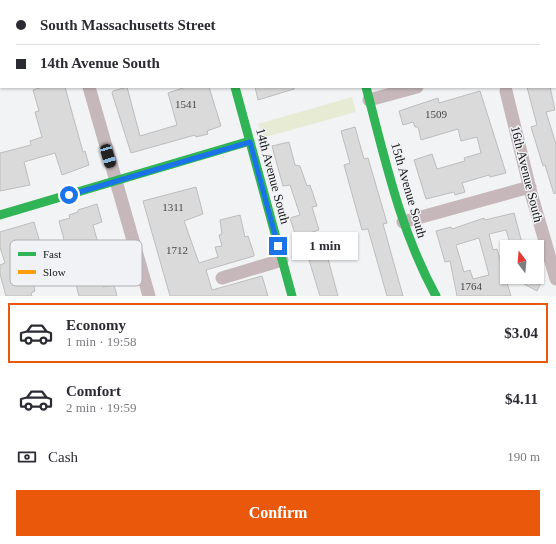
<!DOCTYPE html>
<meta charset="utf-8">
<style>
body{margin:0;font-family:"Times New Roman",serif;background:#f2f2f3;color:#2b2b33;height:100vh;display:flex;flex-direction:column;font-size:15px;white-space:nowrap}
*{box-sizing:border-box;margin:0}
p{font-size:13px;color:#7c7c81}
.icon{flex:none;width:22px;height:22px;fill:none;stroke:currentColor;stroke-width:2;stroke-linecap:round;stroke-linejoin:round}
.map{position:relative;height:296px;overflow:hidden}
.drawer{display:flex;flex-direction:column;background:#fff;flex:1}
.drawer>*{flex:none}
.hud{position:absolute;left:0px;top:0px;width:556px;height:88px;box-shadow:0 1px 3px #0004;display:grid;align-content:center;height:88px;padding:0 16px;background:#fff}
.needle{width:26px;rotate:344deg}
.controls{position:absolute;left:500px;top:240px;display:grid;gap:8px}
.controls a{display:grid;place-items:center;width:44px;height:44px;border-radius:0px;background:#fff;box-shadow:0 1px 3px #0004;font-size:20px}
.end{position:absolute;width:18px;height:18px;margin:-9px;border:5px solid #1a73e8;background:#fff;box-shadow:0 0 0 2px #fff}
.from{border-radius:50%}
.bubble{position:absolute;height:28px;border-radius:0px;background:#fff;box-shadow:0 1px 3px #0004;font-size:13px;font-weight:600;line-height:28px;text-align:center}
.car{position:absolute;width:12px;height:24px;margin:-12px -6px;border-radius:5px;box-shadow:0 0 3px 1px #0007;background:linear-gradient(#222 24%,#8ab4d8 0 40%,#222 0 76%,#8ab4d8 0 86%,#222 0)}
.hud b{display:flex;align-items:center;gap:14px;height:38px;font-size:15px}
.hud b+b{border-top:1px solid #e1e1e2}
.hud i{width:10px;height:10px;background:#2b2b33}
ul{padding:7px 0 0;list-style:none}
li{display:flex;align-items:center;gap:12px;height:60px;margin:0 8px 6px;padding:0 8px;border:2px solid transparent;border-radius:0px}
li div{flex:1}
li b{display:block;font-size:15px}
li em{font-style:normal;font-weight:600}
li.selected{border-color:#ea580c}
li>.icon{width:36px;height:36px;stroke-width:1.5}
.pay{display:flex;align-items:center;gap:10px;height:44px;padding:0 16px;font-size:15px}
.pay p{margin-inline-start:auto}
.action{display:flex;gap:8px;margin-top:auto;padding:8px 16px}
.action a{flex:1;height:46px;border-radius:0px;background:#ea580c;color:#fff;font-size:16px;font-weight:600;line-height:46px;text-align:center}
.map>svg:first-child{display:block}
</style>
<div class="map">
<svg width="556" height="296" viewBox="0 0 556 296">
<rect width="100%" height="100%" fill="#f2f3f4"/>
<!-- green -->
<path fill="#e8ebd4" d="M352,97L356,112L262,138L258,124Z"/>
<!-- building -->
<path fill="#dadadb" stroke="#bebdbe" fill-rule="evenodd" d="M42,87H65L83,152L85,151L89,165L62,175L55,153L24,162L30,185L0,191V153L31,145L30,141L42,137L35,112L39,111L33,90Z
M127,87L140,136L177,125L168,93L186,87H209L221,126L207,131L208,134L196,137L195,135L131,153L112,93L113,91Z
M255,87H294V89L258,100Z
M527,87H550L555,110L546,112L556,144V193L554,194L545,165L543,166L531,127L537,125Z
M480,91L506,173L490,177L489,175L462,183L465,192L455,195L454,192L426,199L414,160L432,154L437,169L465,161L464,158L481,153L477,137L461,141L458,129L421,140L418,127H415L413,122L403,125L399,111L438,98L439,103Z
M355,127L364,159L368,158L387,223L383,224L403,296H387L368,229L362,230L344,165L350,163L341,131Z
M289,142L295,165L300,166L307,186L310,185L317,206L312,207L319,230L296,237L290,218L300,215L290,185L283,186L272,146Z
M196,187L203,214L184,221L199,263L218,257L215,247L222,246L219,235L222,234L220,220L240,215L245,237L248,236L254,254V256L206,270L212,290L262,276L268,296H170L143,201Z
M97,204L102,222L93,225L99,247L92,249L103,287L114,285L117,296H79L59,221L70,218L69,215L78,212V210Z
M514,213L523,247H511L506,230L489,234L493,250L497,249L511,296H457L450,261L445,262L436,231L451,227L452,229L484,218L485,220ZM479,238L489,275L473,279L470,270L464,272L456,245Z
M34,222L51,281L34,286L35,291L31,293L32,296H6L0,274V265L5,263L0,247V232Z
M320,246L323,256L327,255L338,296H320L306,250Z
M543,278L537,291L524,284Z"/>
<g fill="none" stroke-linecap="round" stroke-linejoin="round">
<!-- street -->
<path stroke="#c5b7ba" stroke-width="13" d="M64,0V1
M89,87L149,296
M506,91L531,193L556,279
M369,100L417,87
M403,222L530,187
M222,278L282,260"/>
<!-- fast -->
<path stroke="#30b455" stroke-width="9" d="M210,0V1
M235,87L292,296
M366,87C385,159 400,230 436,296
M0,215L250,141"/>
<!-- slow -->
<path stroke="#ff9f0a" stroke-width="9" d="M340,0V1"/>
</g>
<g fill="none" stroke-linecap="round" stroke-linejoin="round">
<!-- route -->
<path stroke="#1a73e8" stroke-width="5" d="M69,195L250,142L278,246"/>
</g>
<g text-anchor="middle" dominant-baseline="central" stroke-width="3" stroke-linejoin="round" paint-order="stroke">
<!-- number labels -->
<g font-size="11" fill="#474748">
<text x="186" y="104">1541</text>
<text x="436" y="114">1509</text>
<text x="173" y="207">1311</text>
<text x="177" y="250">1712</text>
<text x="471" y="286">1764</text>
</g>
<!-- street labels -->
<g font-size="13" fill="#151516" stroke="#f1f2f5">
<text transform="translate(527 174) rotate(76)">16th Avenue South</text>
<text transform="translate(273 176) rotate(75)">14th Avenue South</text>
<text transform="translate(409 190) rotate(74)">15th Avenue South</text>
</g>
</g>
<!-- legend -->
<rect x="10" y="240" width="132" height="46" rx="6" fill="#f1f2f5" stroke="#afb0b2" stroke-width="1"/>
<rect x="18" y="252" width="18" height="4" fill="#30b455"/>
<rect x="18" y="270" width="18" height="4" fill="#ff9f0a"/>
<g font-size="11" fill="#151516">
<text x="43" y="258">Fast</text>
<text x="43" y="276">Slow</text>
</g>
</svg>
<div class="controls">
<a><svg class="needle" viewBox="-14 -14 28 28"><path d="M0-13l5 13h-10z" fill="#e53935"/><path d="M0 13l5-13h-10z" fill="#7c7c81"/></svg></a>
</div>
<i class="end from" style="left:69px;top:195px"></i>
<i class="end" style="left:278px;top:246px"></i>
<div class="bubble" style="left:292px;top:232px;width:66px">1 min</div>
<i class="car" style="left:108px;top:156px;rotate:164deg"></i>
<div class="hud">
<b><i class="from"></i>South Massachusetts Street</b>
<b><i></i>14th Avenue South</b>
</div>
</div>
<section class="drawer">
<ul>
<li class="selected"><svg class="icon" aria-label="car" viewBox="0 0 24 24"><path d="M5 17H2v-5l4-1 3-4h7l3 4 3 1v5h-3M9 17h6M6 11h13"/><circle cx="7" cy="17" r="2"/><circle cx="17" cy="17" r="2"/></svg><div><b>Economy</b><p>1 min · 19:58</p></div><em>$3.04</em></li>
<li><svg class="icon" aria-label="car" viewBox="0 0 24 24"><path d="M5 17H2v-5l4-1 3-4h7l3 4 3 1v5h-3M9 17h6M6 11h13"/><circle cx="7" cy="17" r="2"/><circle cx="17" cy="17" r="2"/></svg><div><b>Comfort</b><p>2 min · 19:59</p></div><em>$4.11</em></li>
</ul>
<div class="pay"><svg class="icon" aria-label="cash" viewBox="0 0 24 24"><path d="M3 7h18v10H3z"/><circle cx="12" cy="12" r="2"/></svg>Cash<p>190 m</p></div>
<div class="action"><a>Confirm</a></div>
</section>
